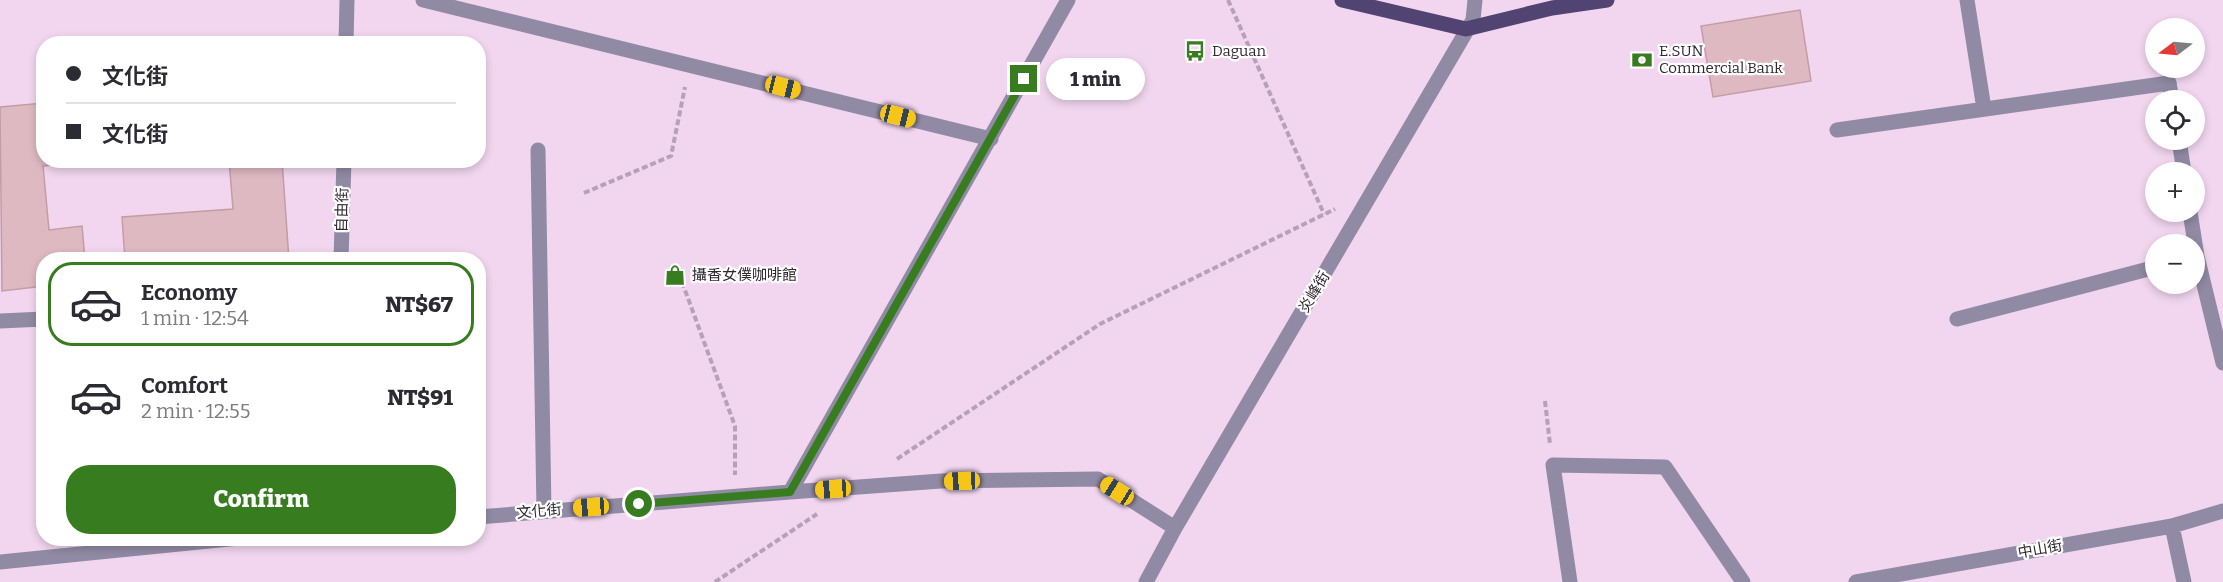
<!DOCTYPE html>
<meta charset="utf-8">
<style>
body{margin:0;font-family:Bitter,"Noto Sans TC",serif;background:#f2f2f3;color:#2b2b33;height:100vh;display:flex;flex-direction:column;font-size:22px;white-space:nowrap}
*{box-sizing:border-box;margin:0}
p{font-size:20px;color:#7c7c81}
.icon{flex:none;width:33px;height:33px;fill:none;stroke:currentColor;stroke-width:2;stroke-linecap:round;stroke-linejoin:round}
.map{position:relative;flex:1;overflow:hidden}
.details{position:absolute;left:36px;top:252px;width:450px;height:294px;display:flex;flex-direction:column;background:#fff;border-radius:24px;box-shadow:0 3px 9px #0003}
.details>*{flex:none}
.banner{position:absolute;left:36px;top:36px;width:450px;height:132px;border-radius:24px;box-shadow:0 3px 9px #0003;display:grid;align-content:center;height:132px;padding:0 30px;background:#fff}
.needle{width:39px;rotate:254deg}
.fabs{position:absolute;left:2145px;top:18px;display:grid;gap:12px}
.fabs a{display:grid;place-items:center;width:60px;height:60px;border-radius:50%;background:#fff;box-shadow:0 3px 9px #0003;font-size:30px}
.end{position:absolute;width:27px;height:27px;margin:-14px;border:8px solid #377d20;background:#fff;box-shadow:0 0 0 3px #fff}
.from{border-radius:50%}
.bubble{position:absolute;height:42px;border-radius:21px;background:#fff;box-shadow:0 3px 9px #0003;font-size:20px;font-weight:800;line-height:42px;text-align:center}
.car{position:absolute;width:18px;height:36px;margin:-18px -9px;border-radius:8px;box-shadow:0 0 4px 2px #0007;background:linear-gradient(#f5c518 24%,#345 0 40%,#f5c518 0 76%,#345 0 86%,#f5c518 0)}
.banner b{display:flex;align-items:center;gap:21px;height:57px;font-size:22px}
.banner b+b{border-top:2px solid #e1e1e2}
.banner i{width:15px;height:15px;background:#2b2b33}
ul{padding:10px 0 0;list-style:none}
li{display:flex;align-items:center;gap:18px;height:84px;margin:0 12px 9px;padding:0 18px;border:3px solid transparent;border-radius:24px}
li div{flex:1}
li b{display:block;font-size:22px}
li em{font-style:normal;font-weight:800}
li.current{border-color:#377d20}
li>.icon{width:54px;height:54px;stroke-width:1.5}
.action{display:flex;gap:12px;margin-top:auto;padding:12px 30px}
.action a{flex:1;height:69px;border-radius:24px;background:#377d20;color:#fff;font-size:24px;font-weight:800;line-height:69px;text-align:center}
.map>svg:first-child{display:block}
</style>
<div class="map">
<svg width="2223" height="582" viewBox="0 0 2223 582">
<rect width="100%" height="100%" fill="#f2d6ef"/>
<!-- building -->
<path fill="#deb9c1" stroke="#c29da5" stroke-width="1.5" d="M1800,10L1811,81L1713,97L1701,26Z
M44,103V160H98L43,166L49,230L82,226L85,260H44V286L2,291L0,107Z
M229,160H282L289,260H125L122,217L233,209Z"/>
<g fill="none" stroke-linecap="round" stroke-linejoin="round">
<!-- path -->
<path stroke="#b7a1b5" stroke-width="4" stroke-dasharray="6 3" stroke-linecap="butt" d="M1228,0L1324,214
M584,193L671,156L685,87
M682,282L735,426V475
M1545,401L1550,444
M897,459L1100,324L1335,209
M715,582L817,514"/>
<!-- lane -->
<path stroke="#918aa5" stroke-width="15" d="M1967,0L1984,109
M1837,130L2169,83
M538,150L544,511
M1957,319L2156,267
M1570,582L1553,465L1665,467L1743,582"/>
<!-- street -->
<path stroke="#918aa5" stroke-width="15" d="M423,0L991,139
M346,44L347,0
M2169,83L2172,100
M2179,140L2184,172
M2190,212L2197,256L2223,363
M341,260L344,160
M0,321L44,319
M790,492L941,481L1098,479L1175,528
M478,517L790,492L1068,0
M2172,526L2184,582
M0,562L239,538
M1146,582L1175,528L1473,20L1475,0
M1856,582L2172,526L2223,511"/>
<!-- primary -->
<path stroke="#514472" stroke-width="15" d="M1342,0L1466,29L1552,8L1607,0"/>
</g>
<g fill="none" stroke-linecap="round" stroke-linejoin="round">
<!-- route -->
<path stroke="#377d20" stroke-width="8" d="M639,504L790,492L1024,79"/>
</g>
<!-- icons -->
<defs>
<g id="bus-bare" transform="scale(1.62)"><path d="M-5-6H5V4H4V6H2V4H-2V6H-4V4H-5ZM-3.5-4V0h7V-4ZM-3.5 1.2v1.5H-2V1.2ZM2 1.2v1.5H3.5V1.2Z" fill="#377d20" stroke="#fff" stroke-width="2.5" paint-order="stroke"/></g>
<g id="bank-bare" transform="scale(1.62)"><path d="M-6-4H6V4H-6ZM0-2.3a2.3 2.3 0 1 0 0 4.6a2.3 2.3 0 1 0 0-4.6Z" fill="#377d20" stroke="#fff" stroke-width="2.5" paint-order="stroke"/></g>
<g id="shop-bare" transform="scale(1.62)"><path d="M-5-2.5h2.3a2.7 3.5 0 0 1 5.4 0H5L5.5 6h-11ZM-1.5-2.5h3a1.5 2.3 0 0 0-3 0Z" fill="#377d20" stroke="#fff" stroke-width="2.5" paint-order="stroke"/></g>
</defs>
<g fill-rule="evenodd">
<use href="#bus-bare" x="1195" y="51"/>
<use href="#bank-bare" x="1642" y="60"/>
<use href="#shop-bare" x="675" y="275"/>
</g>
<g text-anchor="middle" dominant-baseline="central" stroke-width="4.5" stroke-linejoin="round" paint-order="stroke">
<!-- poi labels -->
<g font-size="15" fill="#312730" stroke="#fff" text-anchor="start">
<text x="1212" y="51">Daguan</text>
<text x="1659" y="51">E.SUN<tspan x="1659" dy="17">Commercial Bank</tspan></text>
<text x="692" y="275">攝香女僕咖啡館</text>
</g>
<!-- street labels -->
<g font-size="15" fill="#312730" stroke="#fff">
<text transform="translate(342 210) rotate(-89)">自由街</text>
<text transform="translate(1314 292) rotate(-59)">炎峰街</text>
<text transform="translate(539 511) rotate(-5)">文化街</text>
<text transform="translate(2040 549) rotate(-10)">中山街</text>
</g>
</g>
</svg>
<div class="fabs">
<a><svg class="needle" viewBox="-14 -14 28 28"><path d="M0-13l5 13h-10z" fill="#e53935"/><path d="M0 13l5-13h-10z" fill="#7c7c81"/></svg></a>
<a><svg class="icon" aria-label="locate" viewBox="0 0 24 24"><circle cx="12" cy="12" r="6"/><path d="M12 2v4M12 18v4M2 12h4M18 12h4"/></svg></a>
<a>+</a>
<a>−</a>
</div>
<i class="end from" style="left:639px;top:504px"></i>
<i class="end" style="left:1024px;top:79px"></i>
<div class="bubble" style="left:1046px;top:58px;width:99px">1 min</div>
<i class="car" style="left:783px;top:87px;rotate:104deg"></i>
<i class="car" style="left:898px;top:116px;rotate:104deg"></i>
<i class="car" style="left:962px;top:481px;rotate:268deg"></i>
<i class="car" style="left:833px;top:489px;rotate:266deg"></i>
<i class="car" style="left:1117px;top:491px;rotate:302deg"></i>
<i class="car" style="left:591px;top:507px;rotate:266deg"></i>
<div class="banner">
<b><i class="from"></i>文化街</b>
<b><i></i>文化街</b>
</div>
<section class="details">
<ul>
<li class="current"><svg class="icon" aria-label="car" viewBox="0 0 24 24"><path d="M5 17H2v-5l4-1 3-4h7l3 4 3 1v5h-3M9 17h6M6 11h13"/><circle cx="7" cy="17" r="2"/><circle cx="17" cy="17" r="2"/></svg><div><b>Economy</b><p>1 min · 12:54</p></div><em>NT$67</em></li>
<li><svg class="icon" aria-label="car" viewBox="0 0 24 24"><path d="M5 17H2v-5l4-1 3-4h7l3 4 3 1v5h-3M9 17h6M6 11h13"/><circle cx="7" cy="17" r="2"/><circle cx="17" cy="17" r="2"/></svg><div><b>Comfort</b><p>2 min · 12:55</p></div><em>NT$91</em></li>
</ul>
<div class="action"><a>Confirm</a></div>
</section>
</div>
